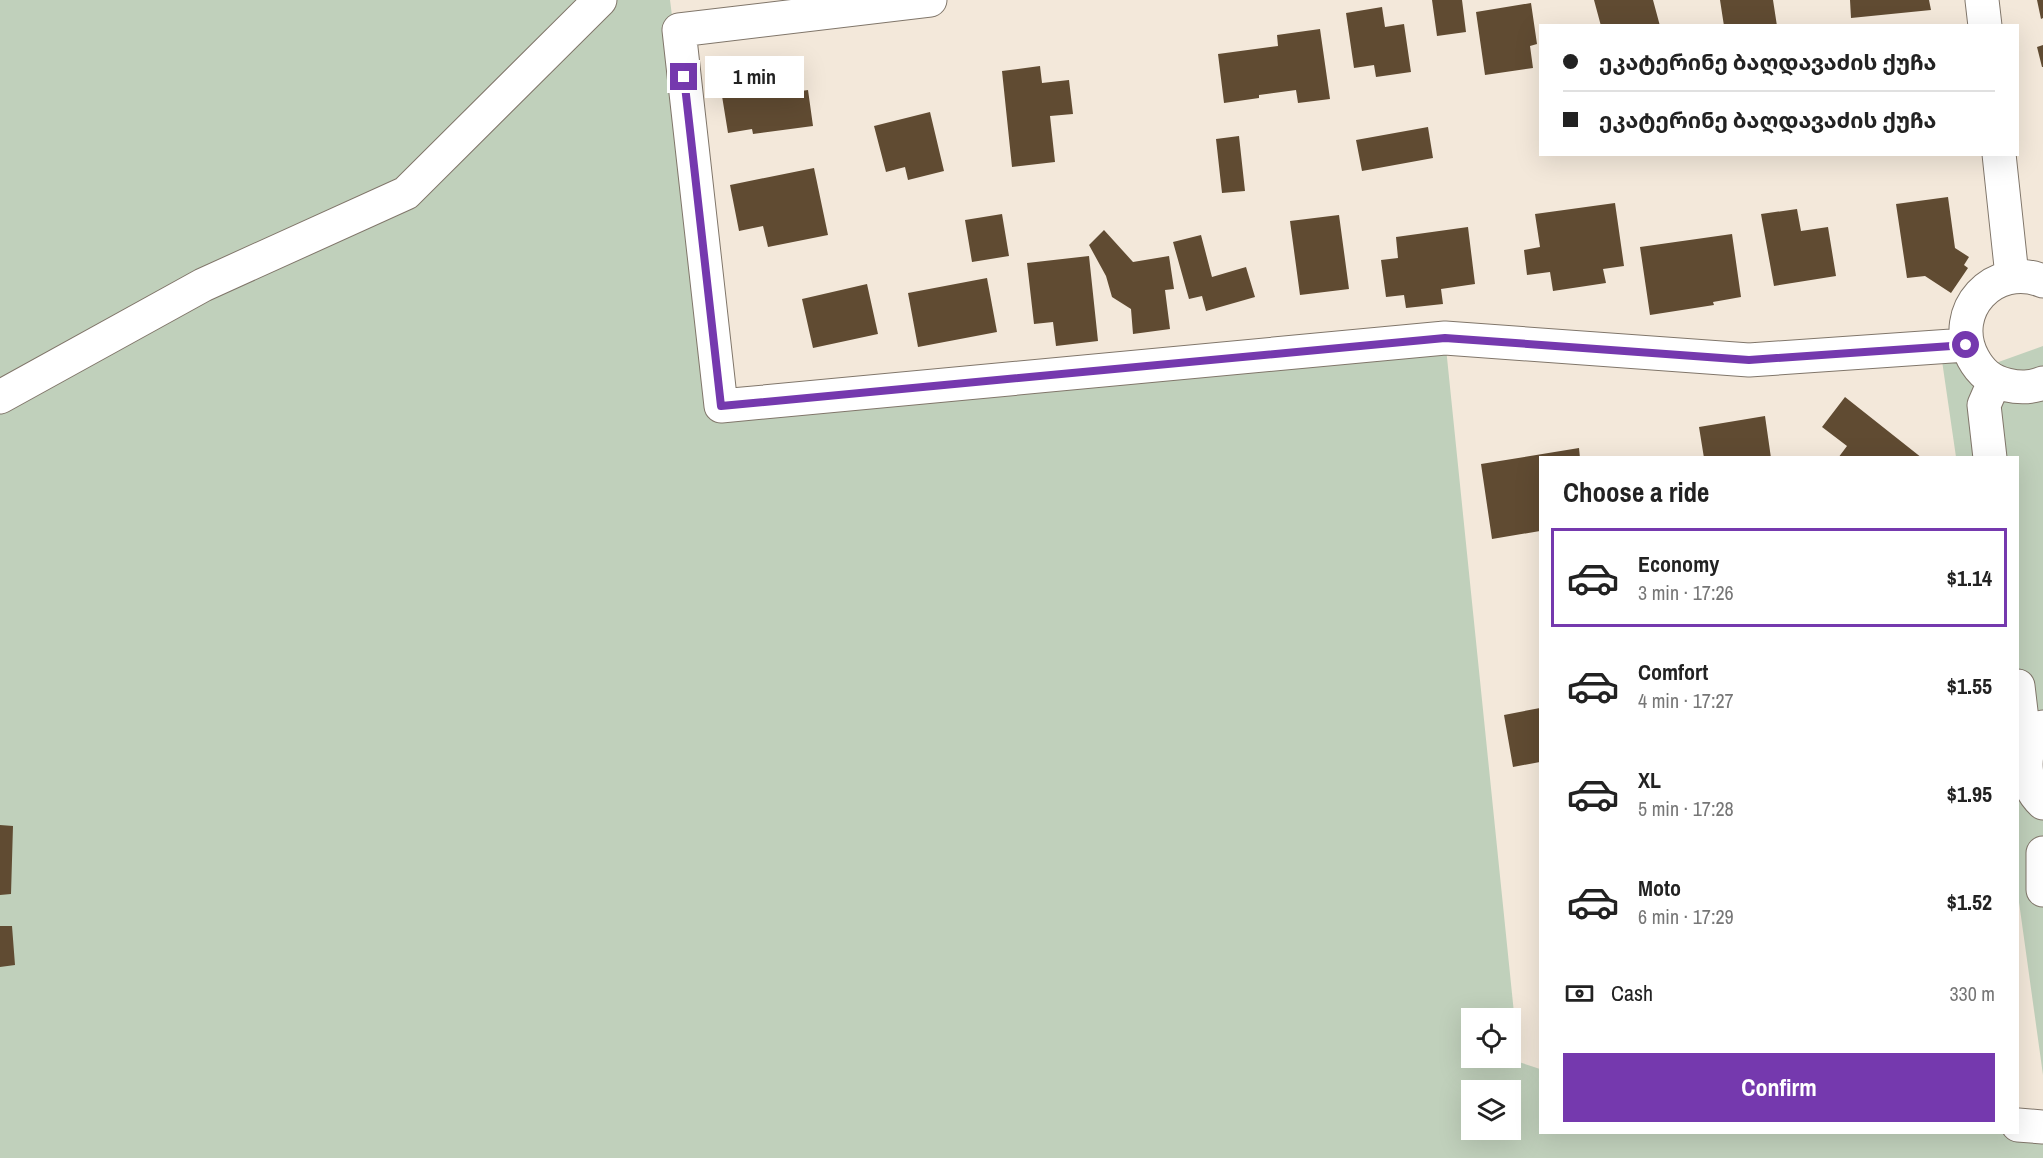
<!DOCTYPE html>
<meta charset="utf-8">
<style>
body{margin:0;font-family:"Archivo Narrow","Noto Sans Georgian",sans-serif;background:#f2f2f2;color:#222;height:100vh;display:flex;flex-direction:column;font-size:22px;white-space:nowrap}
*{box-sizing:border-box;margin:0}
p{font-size:20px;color:#767676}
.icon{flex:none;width:33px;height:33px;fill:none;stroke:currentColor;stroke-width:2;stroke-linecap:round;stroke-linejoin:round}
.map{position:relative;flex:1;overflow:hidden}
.panel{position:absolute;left:1539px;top:456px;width:480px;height:678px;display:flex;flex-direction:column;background:#fff;border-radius:0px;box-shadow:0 6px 24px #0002}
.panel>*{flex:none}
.banner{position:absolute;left:1539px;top:24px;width:480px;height:132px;border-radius:0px;box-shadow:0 6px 24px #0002;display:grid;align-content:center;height:132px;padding:0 24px;background:#fff}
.controls{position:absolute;left:1461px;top:1008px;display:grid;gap:12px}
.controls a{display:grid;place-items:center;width:60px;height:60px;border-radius:0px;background:#fff;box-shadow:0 6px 24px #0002;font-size:30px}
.end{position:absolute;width:27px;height:27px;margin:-14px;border:8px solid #7539ae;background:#fff;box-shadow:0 0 0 3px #fff}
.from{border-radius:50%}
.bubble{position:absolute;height:42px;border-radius:0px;background:#fff;box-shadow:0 6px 24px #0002;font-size:20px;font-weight:700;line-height:42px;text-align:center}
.banner b{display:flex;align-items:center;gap:21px;height:57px;font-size:22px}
.banner b+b{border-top:2px solid #e0e0e0}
.banner i{width:15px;height:15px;background:#222}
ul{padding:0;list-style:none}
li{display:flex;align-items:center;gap:18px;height:99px;margin:0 12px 9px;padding:0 12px;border:3px solid transparent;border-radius:0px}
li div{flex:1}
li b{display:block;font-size:22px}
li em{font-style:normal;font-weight:700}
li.current{border-color:#7539ae}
li>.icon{width:54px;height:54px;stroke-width:1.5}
h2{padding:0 24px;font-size:27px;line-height:72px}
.pay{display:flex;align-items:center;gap:15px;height:66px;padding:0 24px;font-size:22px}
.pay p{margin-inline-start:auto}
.cta{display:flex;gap:12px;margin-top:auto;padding:12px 24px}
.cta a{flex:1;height:69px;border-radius:0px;background:#7539ae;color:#fff;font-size:24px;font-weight:700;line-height:69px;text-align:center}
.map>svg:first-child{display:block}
</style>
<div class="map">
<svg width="2043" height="1158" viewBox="0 0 2043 1158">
<rect width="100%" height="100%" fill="#f3e8da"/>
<!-- green -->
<path fill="#c0d0bb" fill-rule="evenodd" d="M0,0H670L721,406L1445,338L1519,1062L1540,1069V1132H2018L2043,1127V1158H0ZM1472,1018H1510V1058H1472ZM1472,1090H1510V1130H1472Z
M2043,346V1075L2018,895V458L1956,457L1940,347L1979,369Z"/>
<!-- building -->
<path fill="#604b32" d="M1432,0H1462L1466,32L1437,36Z
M1594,0H1653L1660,26H1601Z
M1720,0H1773L1777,26H1724Z
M1850,0H1929L1931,10L1851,18Z
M2037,0H2043V18L2041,19Z
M1531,3L1537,44L1530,46L1533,68L1485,75L1476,12Z
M1382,7L1385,27L1404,24L1411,72L1376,77L1374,65L1354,68L1346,13Z
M1320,29L1330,99L1298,103L1296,90L1259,95V98L1224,103L1218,54L1278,46L1277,35Z
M2043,45V67H2042L2037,47Z
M1040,66L1042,83L1069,80L1073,114L1050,116L1055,162L1012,167L1002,71Z
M771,72L774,95L808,90L813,126L753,134L752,129L728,133L722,96L748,92L746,76Z
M930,112L944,171L908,180L905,167L886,172L874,126Z
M1428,127L1433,158L1362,171L1356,140Z
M1239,136L1245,191L1222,193L1216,139Z
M814,168L828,235L768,247L763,226L739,231L730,185Z
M1948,197L1955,248L1969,257L1964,265L1968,268L1951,293L1925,276L1907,278L1896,204Z
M1615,203L1624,266L1603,269L1606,283L1553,291L1550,272L1527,275L1524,250L1540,247L1535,214Z
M1797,209L1801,231L1828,227L1836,276L1774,286L1761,214Z
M1002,214L1009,256L972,262L965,220Z
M1339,215L1349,289L1300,295L1290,221Z
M1468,227L1475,284L1441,289L1443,304L1406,308L1404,295L1386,297L1381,260L1398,258L1396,237Z
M1104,230L1133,262L1169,256L1174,289L1165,290L1170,329L1133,334L1131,309L1112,297L1106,276L1089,245Z
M1732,234L1741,297L1713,302L1714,305L1650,315L1640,247Z
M1201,235L1212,277L1246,267L1255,297L1206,311L1202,296L1189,299L1173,242Z
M1089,256L1098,341L1056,346L1053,322L1034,324L1027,263Z
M987,278L997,332L918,347L908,293Z
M867,284L878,334L813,348L802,299Z
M1845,397L1922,458H1838L1847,446L1822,427Z
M1765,416L1771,458H1704L1699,427Z
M1579,448L1580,458H1540V531L1492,539L1481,464Z
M1540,708V762L1513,767L1504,715Z
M0,825L13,826L11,894L0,895Z
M0,926H12L15,965L0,967Z"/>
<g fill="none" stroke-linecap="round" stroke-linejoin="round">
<!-- street casing -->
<g stroke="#80766a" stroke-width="35">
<path id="street" d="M930,0L679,30L721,406L1445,338L1749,360L1966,345
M1982,0L1985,26
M1999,154L2012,276
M2043,281C1994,261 1948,311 1973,358C1981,373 1991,381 2007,385C2020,388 2030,388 2043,383
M0,397L203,285L406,193L600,0
M1990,458L1984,405L1994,382
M2018,686L2022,720L2029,745
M2043,727C2020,747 2021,783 2043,803
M2043,853V890
M2018,1125L2043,1127"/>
</g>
<!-- street -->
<use href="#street" stroke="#fff" stroke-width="33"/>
</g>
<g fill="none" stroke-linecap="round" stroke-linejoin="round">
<!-- route -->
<path stroke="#7539ae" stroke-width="8" d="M684,77L721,406L1445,338L1749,360L1966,345"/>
</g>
</svg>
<div class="controls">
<a><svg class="icon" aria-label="locate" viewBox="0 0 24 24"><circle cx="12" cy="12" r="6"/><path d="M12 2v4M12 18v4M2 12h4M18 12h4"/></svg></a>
<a><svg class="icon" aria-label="layers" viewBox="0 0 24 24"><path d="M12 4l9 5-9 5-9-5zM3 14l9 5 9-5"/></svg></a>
</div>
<i class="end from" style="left:1966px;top:345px"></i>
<i class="end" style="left:684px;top:77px"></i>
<div class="bubble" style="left:705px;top:56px;width:99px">1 min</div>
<div class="banner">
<b><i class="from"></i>ეკატერინე ბაღდავაძის ქუჩა</b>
<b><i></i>ეკატერინე ბაღდავაძის ქუჩა</b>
</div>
<section class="panel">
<h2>Choose a ride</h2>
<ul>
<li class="current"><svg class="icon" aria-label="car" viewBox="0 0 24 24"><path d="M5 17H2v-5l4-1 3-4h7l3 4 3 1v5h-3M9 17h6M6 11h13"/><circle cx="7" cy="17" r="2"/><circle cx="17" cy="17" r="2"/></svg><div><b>Economy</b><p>3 min · 17:26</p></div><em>$1.14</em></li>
<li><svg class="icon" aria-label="car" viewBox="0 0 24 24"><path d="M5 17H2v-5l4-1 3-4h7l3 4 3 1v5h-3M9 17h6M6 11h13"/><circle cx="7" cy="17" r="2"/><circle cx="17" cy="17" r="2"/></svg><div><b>Comfort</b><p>4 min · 17:27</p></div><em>$1.55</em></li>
<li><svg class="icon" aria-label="car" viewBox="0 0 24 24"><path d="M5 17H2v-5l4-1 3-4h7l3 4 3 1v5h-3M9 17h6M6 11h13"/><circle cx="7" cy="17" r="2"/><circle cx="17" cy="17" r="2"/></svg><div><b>XL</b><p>5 min · 17:28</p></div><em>$1.95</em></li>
<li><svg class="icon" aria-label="car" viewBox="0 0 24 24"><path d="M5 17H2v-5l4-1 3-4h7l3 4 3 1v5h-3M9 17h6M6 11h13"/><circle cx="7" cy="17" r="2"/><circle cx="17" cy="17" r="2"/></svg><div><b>Moto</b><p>6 min · 17:29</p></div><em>$1.52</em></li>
</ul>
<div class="pay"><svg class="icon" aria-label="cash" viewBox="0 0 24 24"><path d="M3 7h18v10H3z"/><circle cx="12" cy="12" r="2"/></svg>Cash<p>330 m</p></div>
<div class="cta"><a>Confirm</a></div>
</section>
</div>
